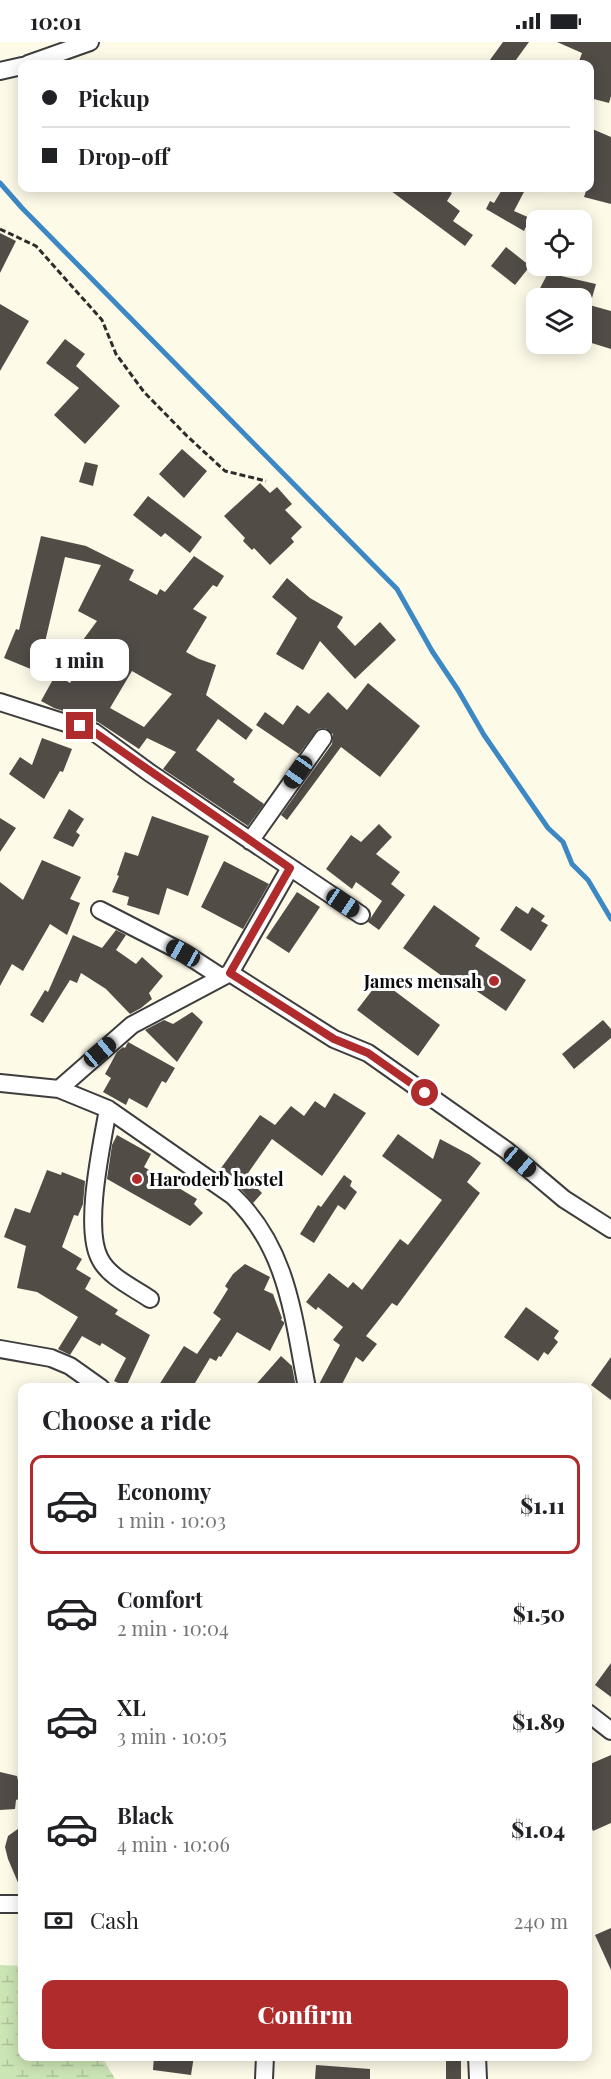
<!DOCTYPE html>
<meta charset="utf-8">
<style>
body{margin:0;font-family:"Playfair Display",serif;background:#f2f2f2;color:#202124;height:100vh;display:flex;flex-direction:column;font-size:22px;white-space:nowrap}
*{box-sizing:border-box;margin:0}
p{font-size:20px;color:#757577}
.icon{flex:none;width:33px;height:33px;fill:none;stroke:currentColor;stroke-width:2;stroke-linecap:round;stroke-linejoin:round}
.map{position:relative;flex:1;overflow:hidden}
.side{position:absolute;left:18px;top:1341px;width:574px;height:678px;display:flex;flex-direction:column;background:#fff;border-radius:12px;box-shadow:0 3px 15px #0003}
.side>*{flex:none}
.hud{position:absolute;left:18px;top:18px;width:576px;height:132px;border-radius:12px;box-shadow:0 3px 15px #0003;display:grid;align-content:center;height:132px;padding:0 24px;background:#fff}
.controls{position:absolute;left:526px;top:168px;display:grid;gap:12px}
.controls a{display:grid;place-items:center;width:66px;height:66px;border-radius:12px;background:#fff;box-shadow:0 3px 15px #0003;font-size:30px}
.end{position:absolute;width:27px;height:27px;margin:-14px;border:8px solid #b02b2c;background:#fff;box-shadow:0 0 0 3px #fff}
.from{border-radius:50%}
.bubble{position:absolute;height:42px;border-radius:12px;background:#fff;box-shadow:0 3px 15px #0003;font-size:20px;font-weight:800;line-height:42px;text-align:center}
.car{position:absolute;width:18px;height:36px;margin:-18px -9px;border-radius:8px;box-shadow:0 0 4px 2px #0007;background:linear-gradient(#222 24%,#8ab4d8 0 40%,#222 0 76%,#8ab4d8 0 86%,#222 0)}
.hud b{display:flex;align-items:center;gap:21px;height:57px;font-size:22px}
.hud b+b{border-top:2px solid #e0e0e0}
.hud i{width:15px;height:15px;background:#202124}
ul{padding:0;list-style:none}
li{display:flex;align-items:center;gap:18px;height:99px;margin:0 12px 9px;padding:0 12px;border:3px solid transparent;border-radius:12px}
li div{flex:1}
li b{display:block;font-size:22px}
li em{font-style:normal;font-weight:800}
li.selected{border-color:#b02b2c}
li>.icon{width:54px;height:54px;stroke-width:1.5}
h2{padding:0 24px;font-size:27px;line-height:72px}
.pay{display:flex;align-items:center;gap:15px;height:66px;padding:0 24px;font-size:22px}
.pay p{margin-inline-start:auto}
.button{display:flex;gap:12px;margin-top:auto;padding:12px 24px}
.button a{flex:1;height:69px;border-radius:12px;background:#b02b2c;color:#fff;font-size:24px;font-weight:800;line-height:69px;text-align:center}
.status{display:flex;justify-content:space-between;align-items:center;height:42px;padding:0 30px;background:#fff;direction:ltr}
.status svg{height:16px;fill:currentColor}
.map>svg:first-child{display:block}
</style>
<div class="status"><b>10:01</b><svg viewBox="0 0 49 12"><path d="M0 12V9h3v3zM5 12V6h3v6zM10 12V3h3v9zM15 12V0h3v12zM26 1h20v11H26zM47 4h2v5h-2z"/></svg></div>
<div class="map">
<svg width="611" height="2037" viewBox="0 0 611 2037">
<defs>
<pattern id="wetland-marsh" width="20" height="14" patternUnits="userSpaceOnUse" patternTransform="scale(1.5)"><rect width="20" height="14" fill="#cce5b5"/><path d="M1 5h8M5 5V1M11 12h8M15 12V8" fill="none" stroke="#aec39a"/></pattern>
</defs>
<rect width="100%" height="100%" fill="#fefae8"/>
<!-- wetland -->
<path fill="url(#wetland-marsh)" d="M0,1923L22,1924V2014L102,2015L115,2037H0Z"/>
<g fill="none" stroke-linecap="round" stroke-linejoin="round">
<!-- stream -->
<path stroke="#3c88c4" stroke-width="5" d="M0,141L22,166L397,547L432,609L458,648L484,693L548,786L563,800L572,822L588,838L611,877"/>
</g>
<!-- building -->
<path fill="#524c47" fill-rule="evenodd" d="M503,0H529L513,22H487Z
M557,0H611V54L609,61L590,56V22H578L582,11Z
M590,86L611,95V162L584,155L587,146H590Z
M387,146H444L452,151L447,159L460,169L453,179L473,193L465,204Z
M503,146H526L514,169L530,176L524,189L486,167L490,159L494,161Z
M0,191L16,199L0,231Z
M506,205L530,224L515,243L491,224Z
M548,231L596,242L592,256H545L537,252Z
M582,261L611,269V307L582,298Z
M0,262L29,279L0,329Z
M65,297L85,312L76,324L120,364L85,402L54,373L79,346L46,321Z
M182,407L207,429L184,456L159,432Z
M85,420L98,423L93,444L79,440Z
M260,441L270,451L277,445L292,462L285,468L302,485L291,496L294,500L270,523L254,506L252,508L243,499L245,496L224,474Z
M148,454L202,495L190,511L165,491L161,495L133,473Z
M41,494L86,504L134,528L129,538L157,553L160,547L165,550L194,514L224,534L217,545L213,543L193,567L207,575L186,610L199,617L216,623L206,653L253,688L246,698L218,677L196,708L235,737L233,740L264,762L248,784L163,727L176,710L147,696L139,707L98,680L54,666L41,659L56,632L70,641L90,609L80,602L97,579L78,569L101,523L65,515L38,630L4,616L16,587L19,588ZM132,629L172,652L144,685L110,666Z
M287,536L310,556L343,575L337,585L355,604L380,580L396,598L355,637L320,599L303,628L276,612L297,576L272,555Z
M368,641L420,684L380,735L341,705L287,778L281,773L332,702L333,692L325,686L318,687L299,712L256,683L265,670L283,683L297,663L309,672L328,650L347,668Z
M42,696L72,707L63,730L60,729L44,757L9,732L20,715L32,723Z
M69,767L84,777L76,790L80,793L73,805L53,796Z
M152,774L209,794L188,854L167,846L159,873L127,863L129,855L112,850L119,834L117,833L125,810L138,814Z
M0,776L16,786L0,810Z
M379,782L392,795L376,812L400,830L391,842L405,853L379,888L368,880L382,859L356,840L352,847L326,827L351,793L361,800Z
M42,818L81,835L70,857L80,861L67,893L50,882L23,929L12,922L0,944V840L23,858Z
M224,819L269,842L243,887L201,865Z
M297,850L320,865L289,911L266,896Z
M434,863L480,896L475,904L526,938L506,969L453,933L449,939L403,906Z
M516,864L528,872L532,865L545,874L541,879L548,883L531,909L500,888Z
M116,888L126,893L116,908L136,922L142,915L163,934L149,951L152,957L141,966L130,972L106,947L81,931L77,941L70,938L43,981L30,973L45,948L48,950L73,893L102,906Z
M380,938L440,983L418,1014L357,968Z
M192,970L203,980L177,1020L145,988L164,978L173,982Z
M603,978L611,987V996L574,1027L562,1012Z
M128,1000L175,1026L166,1041L162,1039L147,1066L129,1056L126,1063L103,1050L111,1036L105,1032L117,1010L123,1005L125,1006Z
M334,1051L366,1071L322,1134L272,1097L241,1141L221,1126L260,1073L275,1083L291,1064L304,1074L315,1059L325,1066Z
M398,1092L433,1117L440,1097L470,1113L481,1121L467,1140L480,1151L397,1264L392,1261L366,1294L377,1302L363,1320L356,1315L340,1346H317L340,1303L333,1298L343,1285L318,1265L316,1268L306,1260L329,1231L348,1246L353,1240L362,1248L400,1197L408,1203L442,1158L382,1114Z
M117,1093L151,1112L144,1125L197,1157L194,1162L203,1171L190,1184L107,1137L112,1103Z
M47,1128L61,1133L62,1130L85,1139L83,1162L78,1174L74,1173L62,1205L82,1217L76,1227L91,1236L85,1247L118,1268L115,1272L150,1293L126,1345L114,1339L126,1316L102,1301L100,1304L82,1294L70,1313L58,1307L78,1275L37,1250L17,1246L26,1204L4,1195L15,1166L30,1171Z
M344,1133L352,1139L350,1144L357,1150L345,1168L338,1163L314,1201L300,1192L318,1163L321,1165Z
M248,1137L262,1151L253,1161L240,1146Z
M245,1222L270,1235L264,1248L273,1252L282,1276L281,1278L284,1280V1282L270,1309L237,1290L221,1315L219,1314L216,1319L210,1316L192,1346H157L184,1304L197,1312L221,1277L213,1271L228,1247L225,1244L233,1232Z
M526,1265L559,1289L554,1296L558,1300L548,1313L544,1310L538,1319L504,1295Z
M281,1314L292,1324L296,1346H253Z
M611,1315V1358L591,1343Z
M611,1621V1655L595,1643Z
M611,1713V1781L593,1789L588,1778V1723Z
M0,1730L17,1734L22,1756L16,1758L15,1767L0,1768Z
M22,1784V1850L8,1817L5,1805L8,1794Z
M611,1886V1928L595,1893Z
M154,2014H194L191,2033L153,2028Z
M446,2014H461V2037H446Z
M316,2023L370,2027V2037H315Z"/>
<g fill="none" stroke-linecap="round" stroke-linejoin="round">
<!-- street casing -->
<g stroke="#3d3d3d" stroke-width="20">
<path id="street" d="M28,22L90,0
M0,29L22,24
M0,660L94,690L150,731L361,873
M250,799L323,696
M100,868L184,911L221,935
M230,931L334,997L368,1011L506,1108L564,1157L611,1187
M0,1041L59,1047L108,1067L233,1154C288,1207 293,1274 307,1346
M59,1047L132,983L230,931L290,826
M108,1067C102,1102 83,1186 100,1217C109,1235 134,1246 150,1257
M0,1307L51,1316L70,1324L101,1346
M588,1671L611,1689
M0,1862H22
M477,2014L478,2037
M264,2037L265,2014"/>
</g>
<!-- path -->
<path stroke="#2c2c2c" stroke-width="3" stroke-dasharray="6 3" stroke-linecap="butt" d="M0,187L36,204L102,278L116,312L144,350L187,394L225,429L266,439"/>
<!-- street -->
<use href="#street" stroke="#fff" stroke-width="16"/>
</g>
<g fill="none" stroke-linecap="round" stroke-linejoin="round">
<!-- route -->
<path stroke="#b02b2c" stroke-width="8" d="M80,684L94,690L290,826L230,931L334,997L368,1011L425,1051"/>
</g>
<!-- markers -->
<g fill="#b02b2c" stroke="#fff" stroke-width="2">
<circle cx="494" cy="939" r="6"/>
<circle cx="137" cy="1137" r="6"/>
</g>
<g text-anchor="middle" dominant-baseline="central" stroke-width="6" stroke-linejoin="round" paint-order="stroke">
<!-- poi labels -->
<g font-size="18" font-weight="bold" fill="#0a0a0a" stroke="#fff" text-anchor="end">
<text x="482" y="939">James mensah</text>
<text x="149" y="1137" text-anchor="start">Haroderb hostel</text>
</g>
</g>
</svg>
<div class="controls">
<a><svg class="icon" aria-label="locate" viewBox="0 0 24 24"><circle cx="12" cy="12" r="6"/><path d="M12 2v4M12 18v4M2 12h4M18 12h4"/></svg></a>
<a><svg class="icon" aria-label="layers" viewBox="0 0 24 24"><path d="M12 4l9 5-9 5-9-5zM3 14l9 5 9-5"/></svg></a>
</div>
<i class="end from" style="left:425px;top:1051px"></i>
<i class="end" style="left:80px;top:684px"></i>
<div class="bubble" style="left:30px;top:597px;width:99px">1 min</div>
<i class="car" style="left:298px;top:730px;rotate:215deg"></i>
<i class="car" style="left:343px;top:861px;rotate:124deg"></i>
<i class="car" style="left:183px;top:911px;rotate:299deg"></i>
<i class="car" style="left:100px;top:1010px;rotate:50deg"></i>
<i class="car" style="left:520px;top:1120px;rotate:130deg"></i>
<div class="hud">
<b><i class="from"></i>Pickup</b>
<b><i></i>Drop-off</b>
</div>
<section class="side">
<h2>Choose a ride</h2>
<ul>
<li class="selected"><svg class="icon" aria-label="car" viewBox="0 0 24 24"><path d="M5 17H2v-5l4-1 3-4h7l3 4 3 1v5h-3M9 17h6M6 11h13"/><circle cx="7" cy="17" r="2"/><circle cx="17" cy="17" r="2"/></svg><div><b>Economy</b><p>1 min · 10:03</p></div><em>$1.11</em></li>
<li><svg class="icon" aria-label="car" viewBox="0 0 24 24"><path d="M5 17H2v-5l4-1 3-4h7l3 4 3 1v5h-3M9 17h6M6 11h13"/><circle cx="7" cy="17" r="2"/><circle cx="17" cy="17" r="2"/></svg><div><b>Comfort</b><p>2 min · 10:04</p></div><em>$1.50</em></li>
<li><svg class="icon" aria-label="car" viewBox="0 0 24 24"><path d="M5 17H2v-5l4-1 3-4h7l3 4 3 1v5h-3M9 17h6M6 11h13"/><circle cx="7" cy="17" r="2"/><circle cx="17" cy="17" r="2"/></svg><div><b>XL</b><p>3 min · 10:05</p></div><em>$1.89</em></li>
<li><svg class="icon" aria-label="car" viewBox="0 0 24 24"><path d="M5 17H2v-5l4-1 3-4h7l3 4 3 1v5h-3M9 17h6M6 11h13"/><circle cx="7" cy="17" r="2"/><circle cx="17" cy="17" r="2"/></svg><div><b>Black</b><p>4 min · 10:06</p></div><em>$1.04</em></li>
</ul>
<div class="pay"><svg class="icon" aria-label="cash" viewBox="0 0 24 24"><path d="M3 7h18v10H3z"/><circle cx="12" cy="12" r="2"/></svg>Cash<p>240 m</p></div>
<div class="button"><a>Confirm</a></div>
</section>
</div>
